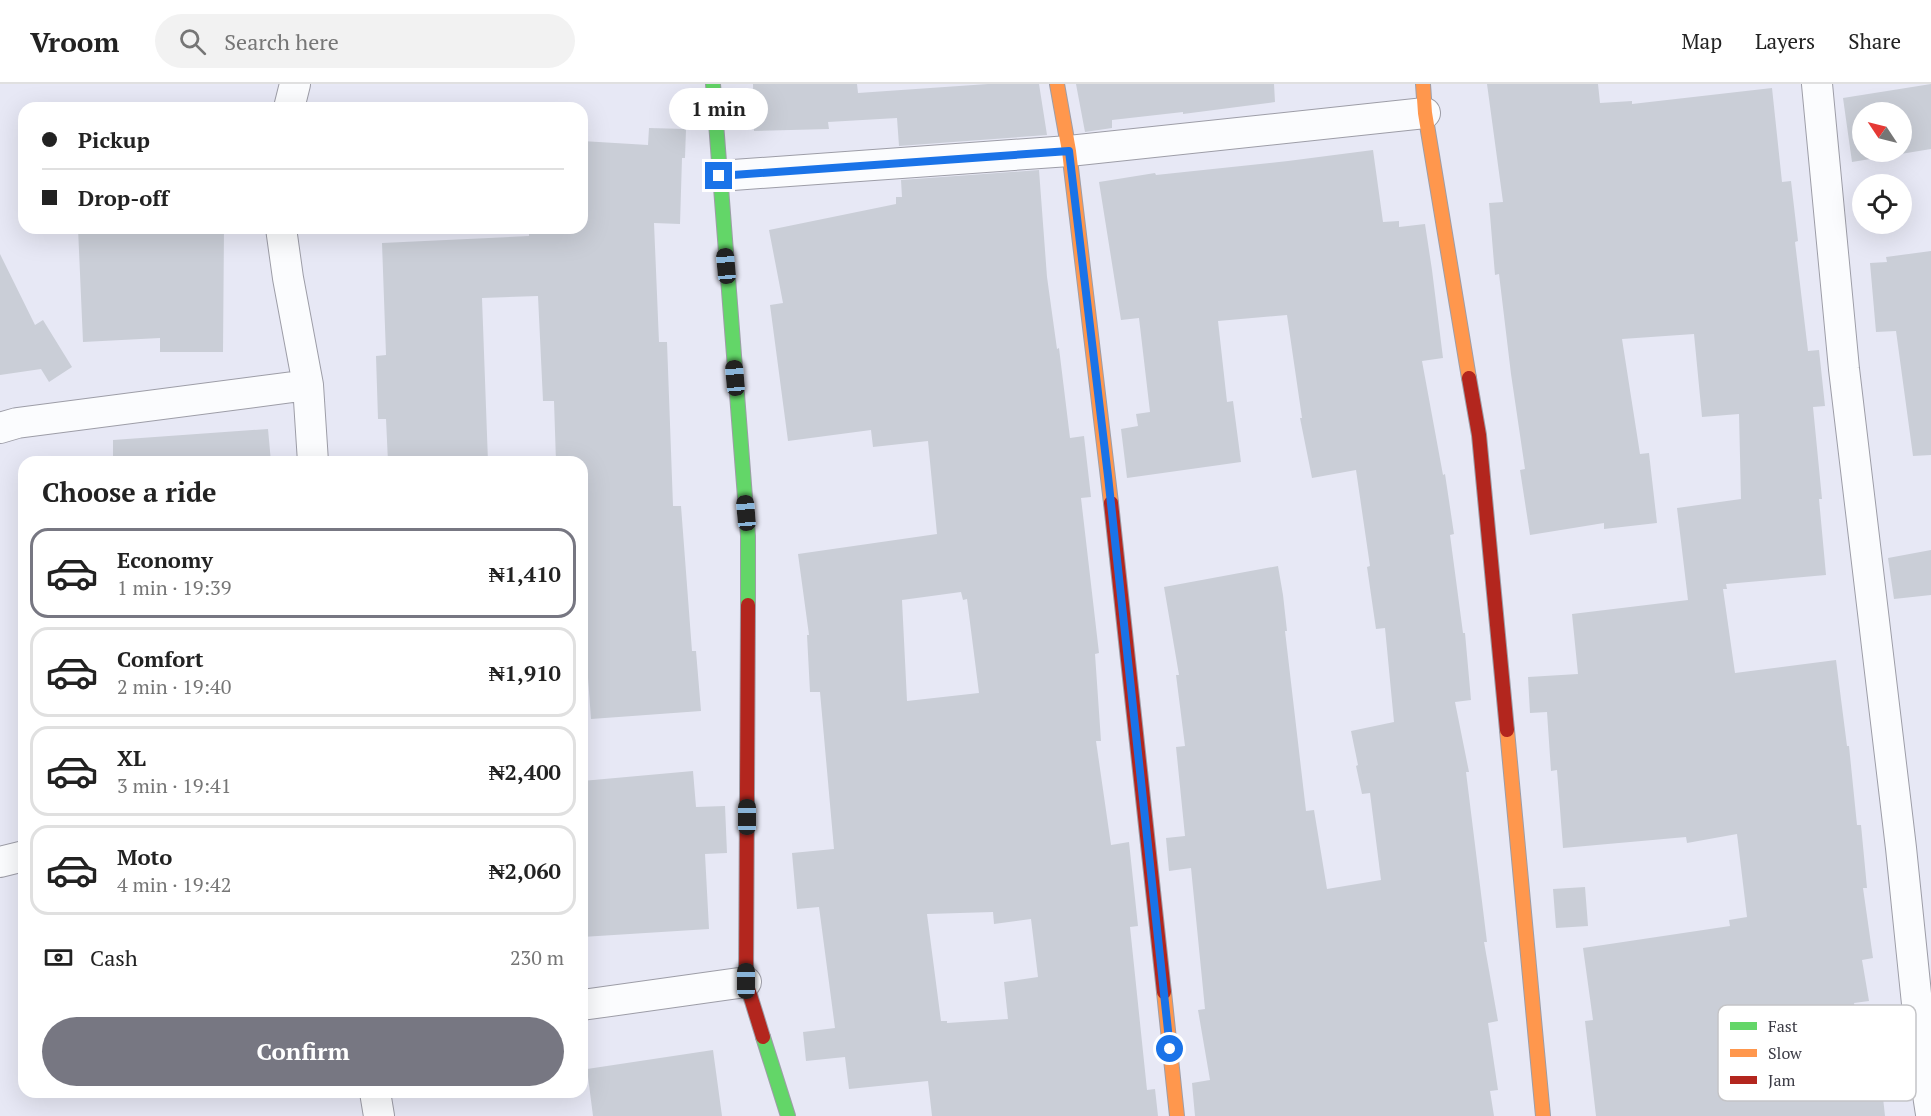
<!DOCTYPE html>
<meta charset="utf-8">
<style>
body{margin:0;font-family:"PT Serif",serif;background:#f2f2f2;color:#222;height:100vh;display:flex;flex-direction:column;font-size:22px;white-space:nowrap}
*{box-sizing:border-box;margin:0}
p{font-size:20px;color:#767676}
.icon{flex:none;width:33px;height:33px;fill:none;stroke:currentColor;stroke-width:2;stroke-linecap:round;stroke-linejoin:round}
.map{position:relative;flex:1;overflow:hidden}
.details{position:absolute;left:18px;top:372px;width:570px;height:642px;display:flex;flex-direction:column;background:#fff;border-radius:18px;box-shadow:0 6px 24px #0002}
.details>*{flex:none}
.hud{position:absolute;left:18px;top:18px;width:570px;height:132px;border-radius:18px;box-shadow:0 6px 24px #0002;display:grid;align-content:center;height:132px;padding:0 24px;background:#fff}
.needle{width:39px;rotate:305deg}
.fabs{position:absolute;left:1852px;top:18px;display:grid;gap:12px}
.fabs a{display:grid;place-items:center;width:60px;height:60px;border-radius:50%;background:#fff;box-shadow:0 6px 24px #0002;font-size:30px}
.end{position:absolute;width:27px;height:27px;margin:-14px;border:8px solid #1a73e8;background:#fff;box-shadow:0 0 0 3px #fff}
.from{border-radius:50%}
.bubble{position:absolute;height:42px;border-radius:21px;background:#fff;box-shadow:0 6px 24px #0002;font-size:20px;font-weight:700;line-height:42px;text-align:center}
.car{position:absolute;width:18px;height:36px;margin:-18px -9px;border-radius:8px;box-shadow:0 0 4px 2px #0007;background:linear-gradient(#222 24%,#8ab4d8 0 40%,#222 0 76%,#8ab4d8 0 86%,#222 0)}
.hud b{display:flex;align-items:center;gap:21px;height:57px;font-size:22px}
.hud b+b{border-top:2px solid #e0e0e0}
.hud i{width:15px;height:15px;background:#222}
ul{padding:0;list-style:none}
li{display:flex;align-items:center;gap:18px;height:90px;margin:0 12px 9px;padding:0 12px;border:3px solid #e0e0e0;border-radius:18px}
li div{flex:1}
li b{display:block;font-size:22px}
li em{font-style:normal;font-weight:700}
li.current{border-color:#777782}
li>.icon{width:54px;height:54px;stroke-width:1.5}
h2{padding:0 24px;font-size:27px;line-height:72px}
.pay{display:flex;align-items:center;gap:15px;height:66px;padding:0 24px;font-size:22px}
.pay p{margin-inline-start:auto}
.primary-button{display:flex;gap:12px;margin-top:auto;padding:12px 24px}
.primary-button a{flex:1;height:69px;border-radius:36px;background:#777782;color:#fff;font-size:24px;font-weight:700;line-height:69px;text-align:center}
header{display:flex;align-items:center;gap:36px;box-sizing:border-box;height:84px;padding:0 30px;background:#fff;border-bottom:2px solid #e0e0e0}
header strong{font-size:28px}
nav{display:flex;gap:33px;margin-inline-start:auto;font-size:21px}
.search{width:420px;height:54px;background:#f2f2f2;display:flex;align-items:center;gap:15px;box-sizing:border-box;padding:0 21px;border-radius:33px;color:#767676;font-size:22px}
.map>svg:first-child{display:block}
</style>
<header>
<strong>Vroom</strong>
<div class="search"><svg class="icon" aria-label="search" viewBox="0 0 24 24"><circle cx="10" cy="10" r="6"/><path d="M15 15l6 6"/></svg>Search here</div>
<nav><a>Map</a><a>Layers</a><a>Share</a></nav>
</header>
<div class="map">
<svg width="1931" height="1032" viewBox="0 0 1931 1032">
<rect width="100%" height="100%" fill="#e7e8f5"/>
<!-- building -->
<path fill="#caced7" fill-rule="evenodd" d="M753,0H857L858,9L988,0H1039L1047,51L899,62L897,34L828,38L829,45L754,47Z
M1076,0H1274L1275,18L1183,30V28L1112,36V44L1085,48Z
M1487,0H1598L1600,19L1632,17V20L1772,4L1782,98L1791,97L1798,157L1795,158L1808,267L1819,266L1825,322L1813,323L1822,415H1819L1826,491L1726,500L1727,505H1723L1735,589L1836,576L1847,662H1849L1857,741H1861L1867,804H1863L1873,874L1862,876L1869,917L1854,919L1865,988L1880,986L1885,1032H1596L1585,937L1593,936L1583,864L1730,842L1729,836L1747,833L1737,750L1687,759L1686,753L1563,764L1557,686L1551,687L1547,628L1530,629L1528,593L1578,590L1572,530L1688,516L1677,424L1741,415L1739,330L1702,333L1694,250L1622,255L1640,370L1649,369L1657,439L1604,445V439L1530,451L1520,386L1525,385L1511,290L1499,190L1495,191L1489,119L1503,118Z
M1931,0V65L1852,78L1843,14ZM1863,28H1902V68H1863Z
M649,44L686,45L685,74H682L680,140L654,139L659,258H667L673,422H681L692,567H696L701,627L591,635L584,539H582V378H556L554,317H543L538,212L482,214L488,378H388L386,335H378L376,272L386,271L382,159L529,152V144H582V57L648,61Z
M1373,66L1383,138L1399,137V143L1425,140L1432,186L1443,274L1422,277L1443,391L1445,390L1454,450L1450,451L1463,549H1465L1471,616L1455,618L1469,688H1466L1487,858H1484L1498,937L1488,939L1498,1006L1490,1007L1494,1032H1195L1192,999L1210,996L1198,926L1205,925L1191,784L1169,787L1166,754L1185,752L1176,663L1185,662L1176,591H1179L1164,503L1278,482L1283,511L1287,547H1285L1306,727L1314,726L1327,805L1381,796L1370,709L1362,710L1356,682L1358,681L1351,647L1394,638L1385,544L1376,545L1367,483L1370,482L1356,386L1312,394L1300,334H1302L1287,231L1218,237L1227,318L1233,317L1241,378L1127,394L1121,345L1138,342L1136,330L1150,328L1139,234L1121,236L1099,98L1155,89L1156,91L1288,77Z
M1039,86L1047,193L1057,265L1059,264L1070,354L1084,352L1091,413L1081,414L1099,569L1095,570L1101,657H1096L1111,761L1129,758L1138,842L1130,843L1147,1006L1155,1005L1158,1032H932L928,997L849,1005L845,973L806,977L803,948L835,944L819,823L797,825L792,769L834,765L820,608H810L807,551H809L798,470L937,450L928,357L873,363L871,346L788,357L770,221L783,219L769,146L896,120V113H902L901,96ZM961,508L963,516L967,515L979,609L907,617L902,516ZM993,828L994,840L1031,835L1038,893L1004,898L1008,935L947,939V937H941L927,830Z
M78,144H224L223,268H160V254L83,258Z
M1931,167V371L1913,372L1896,247L1876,248L1870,179L1887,178L1886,173Z
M0,170L35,241L43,236L72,283L49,298L41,285L0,291Z
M268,345L271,378H113V356Z
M1931,466V511L1894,515L1888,474Z
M693,687L696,723L725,722L727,769L705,770L709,845L582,853V697Z
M1585,803L1588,842L1556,844L1553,805Z
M713,966L722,1032H593L587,985Z"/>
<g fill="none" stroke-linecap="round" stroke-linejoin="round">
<!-- street casing -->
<g stroke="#9d9da7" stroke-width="32">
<path id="street" d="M1817,0L1844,285L1901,764L1923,978L1931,1030
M289,24L295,0
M719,92L1069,67L1425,29
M281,144L288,194L308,301L313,378
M0,344L17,339L308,301
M0,778L24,772
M582,921L746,898
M375,1008L379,1032"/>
</g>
<!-- fast casing -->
<g stroke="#9d9da7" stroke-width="16">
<path id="fast" d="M713,0L748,452V521
M763,953L788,1032"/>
</g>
<!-- slow casing -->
<g stroke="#9d9da7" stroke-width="16">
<path id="slow" d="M1057,0L1069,67L1111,419
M1423,0L1425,29L1469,294
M1507,646L1543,1032
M1164,908L1177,1032"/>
</g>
<!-- jam casing -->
<g stroke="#9d9da7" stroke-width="16">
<path id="jam" d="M1469,294L1479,351L1507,646
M1111,419L1164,908
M748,521L746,898L763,953"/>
</g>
<!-- street -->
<use href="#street" stroke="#fbfcfe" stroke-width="30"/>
<!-- fast -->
<use href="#fast" stroke="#63d668" stroke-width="14"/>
<!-- slow -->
<use href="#slow" stroke="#ff974d" stroke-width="14"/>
<!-- jam -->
<use href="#jam" stroke="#b3261e" stroke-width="14"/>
</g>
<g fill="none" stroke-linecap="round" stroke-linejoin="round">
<!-- route -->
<path stroke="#1a73e8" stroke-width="8" d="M719,92L1069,67L1108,392L1170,965"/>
</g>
<!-- legend -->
<rect x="1718" y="921" width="198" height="96" rx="9" fill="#fff" stroke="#c4c4c7" stroke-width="1.5"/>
<rect x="1730" y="938" width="27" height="8" fill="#63d668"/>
<rect x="1730" y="965" width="27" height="8" fill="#ff974d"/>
<rect x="1730" y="992" width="27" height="8" fill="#b3261e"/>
<g font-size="16" fill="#3a3a44">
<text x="1768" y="948">Fast</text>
<text x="1768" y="975">Slow</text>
<text x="1768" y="1002">Jam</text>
</g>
</svg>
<div class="fabs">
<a><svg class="needle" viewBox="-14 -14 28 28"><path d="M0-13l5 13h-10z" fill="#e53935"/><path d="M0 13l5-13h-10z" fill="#767676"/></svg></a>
<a><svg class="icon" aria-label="locate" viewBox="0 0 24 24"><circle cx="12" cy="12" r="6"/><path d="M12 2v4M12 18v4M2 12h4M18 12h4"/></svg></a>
</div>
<i class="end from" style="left:1170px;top:965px"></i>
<i class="end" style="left:719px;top:92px"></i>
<div class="bubble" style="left:669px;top:4px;width:99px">1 min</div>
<i class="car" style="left:726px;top:182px;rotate:355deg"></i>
<i class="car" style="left:735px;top:294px;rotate:355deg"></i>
<i class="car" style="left:746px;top:429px;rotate:355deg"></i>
<i class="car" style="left:747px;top:733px;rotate:0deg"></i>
<i class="car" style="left:746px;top:897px;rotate:0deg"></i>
<div class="hud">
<b><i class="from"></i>Pickup</b>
<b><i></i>Drop-off</b>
</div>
<section class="details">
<h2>Choose a ride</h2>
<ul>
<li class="current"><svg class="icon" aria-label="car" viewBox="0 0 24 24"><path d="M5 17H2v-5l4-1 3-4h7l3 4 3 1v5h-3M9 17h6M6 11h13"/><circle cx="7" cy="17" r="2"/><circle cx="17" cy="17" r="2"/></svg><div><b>Economy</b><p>1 min · 19:39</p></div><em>₦1,410</em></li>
<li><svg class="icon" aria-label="car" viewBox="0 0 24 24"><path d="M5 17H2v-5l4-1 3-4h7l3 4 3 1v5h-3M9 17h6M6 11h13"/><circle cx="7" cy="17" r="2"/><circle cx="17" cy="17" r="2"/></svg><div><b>Comfort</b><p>2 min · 19:40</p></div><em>₦1,910</em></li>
<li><svg class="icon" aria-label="car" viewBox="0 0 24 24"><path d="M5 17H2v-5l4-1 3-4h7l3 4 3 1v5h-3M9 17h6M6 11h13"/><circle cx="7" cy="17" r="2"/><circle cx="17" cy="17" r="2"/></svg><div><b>XL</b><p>3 min · 19:41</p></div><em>₦2,400</em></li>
<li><svg class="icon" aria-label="car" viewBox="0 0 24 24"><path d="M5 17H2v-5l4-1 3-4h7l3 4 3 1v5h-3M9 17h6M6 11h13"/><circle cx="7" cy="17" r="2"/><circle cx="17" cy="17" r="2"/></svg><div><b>Moto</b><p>4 min · 19:42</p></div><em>₦2,060</em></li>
</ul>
<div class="pay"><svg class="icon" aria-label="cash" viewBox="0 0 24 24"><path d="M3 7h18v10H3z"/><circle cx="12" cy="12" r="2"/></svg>Cash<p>230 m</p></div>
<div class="primary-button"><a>Confirm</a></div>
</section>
</div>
